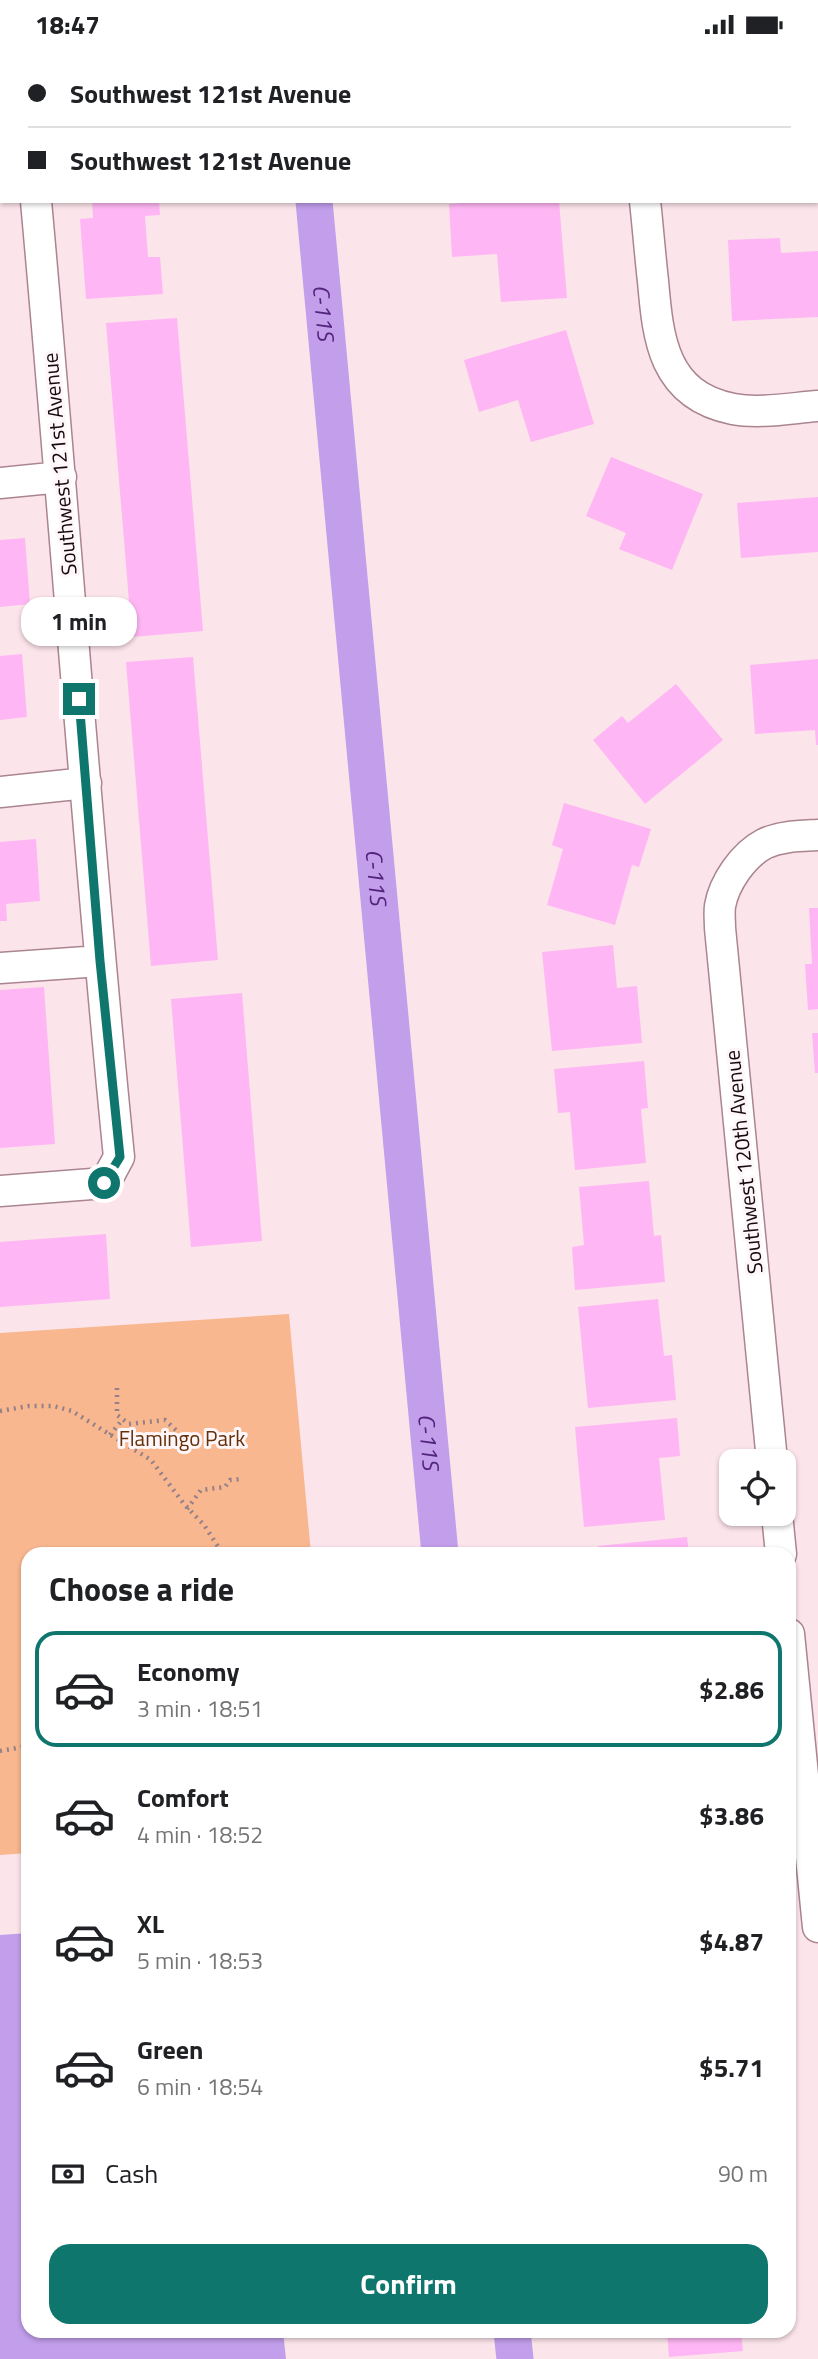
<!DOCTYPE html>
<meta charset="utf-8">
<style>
body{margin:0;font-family:"Titillium Web",sans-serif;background:#f2f2f2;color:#202124;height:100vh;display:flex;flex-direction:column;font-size:26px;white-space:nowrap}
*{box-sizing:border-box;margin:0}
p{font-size:23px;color:#757577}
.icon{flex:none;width:38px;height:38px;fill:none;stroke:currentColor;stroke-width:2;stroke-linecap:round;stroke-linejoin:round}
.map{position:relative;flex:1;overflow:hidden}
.panel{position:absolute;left:21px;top:1498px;width:775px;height:791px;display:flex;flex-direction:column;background:#fff;border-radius:21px;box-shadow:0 2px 5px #0004}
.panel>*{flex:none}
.guide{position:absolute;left:0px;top:0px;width:819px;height:154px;box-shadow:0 2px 5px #0004;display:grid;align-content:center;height:154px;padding:0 28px;background:#fff}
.controls{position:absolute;left:719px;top:1400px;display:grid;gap:14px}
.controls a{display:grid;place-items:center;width:77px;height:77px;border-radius:14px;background:#fff;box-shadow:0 2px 5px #0004;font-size:35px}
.end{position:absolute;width:32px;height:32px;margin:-16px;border:9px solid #0f766e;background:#fff;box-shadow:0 0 0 4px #fff}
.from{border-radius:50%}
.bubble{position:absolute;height:49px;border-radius:21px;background:#fff;box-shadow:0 2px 5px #0004;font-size:23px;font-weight:700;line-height:49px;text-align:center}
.guide b{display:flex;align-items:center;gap:24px;height:66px;font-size:26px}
.guide b+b{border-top:2px solid #e0e0e0}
.guide i{width:18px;height:18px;background:#202124}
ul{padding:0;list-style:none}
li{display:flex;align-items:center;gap:21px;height:116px;margin:0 14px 10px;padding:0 14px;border:4px solid transparent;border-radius:21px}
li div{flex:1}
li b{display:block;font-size:26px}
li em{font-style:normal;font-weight:700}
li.on{border-color:#0f766e}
li>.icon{width:63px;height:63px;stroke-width:1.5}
h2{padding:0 28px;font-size:32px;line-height:84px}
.pay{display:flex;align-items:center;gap:18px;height:77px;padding:0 28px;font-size:26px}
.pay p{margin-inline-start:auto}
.cta{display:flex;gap:14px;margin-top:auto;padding:14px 28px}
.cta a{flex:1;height:80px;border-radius:21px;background:#0f766e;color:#fff;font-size:28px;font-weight:700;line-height:80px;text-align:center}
.status{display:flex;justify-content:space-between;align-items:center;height:49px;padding:0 35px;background:#fff;direction:ltr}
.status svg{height:19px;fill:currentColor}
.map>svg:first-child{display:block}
</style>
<div class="status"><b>18:47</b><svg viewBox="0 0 49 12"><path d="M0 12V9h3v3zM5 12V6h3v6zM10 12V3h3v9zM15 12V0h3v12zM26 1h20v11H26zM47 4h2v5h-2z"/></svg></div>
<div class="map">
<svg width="818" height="2310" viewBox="0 0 818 2310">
<rect width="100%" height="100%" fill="#fce4eb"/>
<!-- green -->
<path fill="#f8b78f" d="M289,1265L311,1505H28V1804L0,1806V1284Z"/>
<!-- water -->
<path fill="#c29eeb" d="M28,1884V2282H283L286,2310H0V1886Z"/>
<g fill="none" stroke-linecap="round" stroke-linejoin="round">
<!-- canal -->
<g stroke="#c29eeb" stroke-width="37">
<path d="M300,0V2"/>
<path id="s1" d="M314,152L440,1505"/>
<path d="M512,2282L515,2310"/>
</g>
</g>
<!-- building -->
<path fill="#ffb6f4" d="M92,152H159L160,166L145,167L148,208H160L163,245L86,250L80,170L93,169Z
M485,152H559L567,249L501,253L497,205L452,208L449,155Z
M780,189L781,204L818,202V268L732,272L728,191Z
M177,269L203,582L132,588L106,274Z
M566,281L594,375L531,393L518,351L479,363L464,311Z
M611,408L703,445L672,521L619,500L626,484L586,467Z
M818,448V503L741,509L737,454Z
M25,489L30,555L0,558V491Z
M22,605L27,668L0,671V607Z
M193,608L218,911L151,917L126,613Z
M818,610V696H816L815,681L755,685L750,616Z
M676,635L723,691L645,755L593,691L622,667L628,674Z
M564,754L651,780L639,818L632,816L615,876L547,856L563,800L552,796Z
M36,790L40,852L6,855L7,872H0V793Z
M809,859H818V960L808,961L805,915H812Z
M613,896L617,939L637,937L642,994L552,1002L542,903Z
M44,938L55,1095L0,1099V941Z
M242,944L262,1192L191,1198L171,950Z
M812,984H818V1024H815Z
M644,1012L648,1059L641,1060L646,1114L575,1121L570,1063L558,1064L554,1020Z
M649,1132L654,1187L661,1186L665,1233L575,1241L572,1198L584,1196L579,1138Z
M106,1185L110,1250L0,1258V1193Z
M658,1250L664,1307L672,1306L676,1351L588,1359L578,1258Z
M677,1369L680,1407L659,1409L665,1471L584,1478L575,1378Z
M687,1488L689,1505H599L598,1497Z
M667,2282H741L743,2302L669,2308Z"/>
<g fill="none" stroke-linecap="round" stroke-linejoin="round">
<!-- minor casing -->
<g stroke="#aa8590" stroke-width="33">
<path id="minor" d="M21,0V2
M631,0V2
M0,135L2,134
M645,152C648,179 650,206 653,232C658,290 663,346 733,360C760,365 791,359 818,357
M0,434L61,428
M0,743L86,734
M0,919L100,912
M0,1142L105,1134L119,1108C87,790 65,471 36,152
M772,1412L720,879C720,872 719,864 720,857C724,834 743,806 764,795C780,787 800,787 818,786
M777,1465L781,1505
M789,1585L818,1878"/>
</g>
<!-- path -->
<path stroke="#948187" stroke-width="4.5" stroke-dasharray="2 5" stroke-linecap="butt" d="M117,1339V1366L129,1375L165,1371L178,1383L179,1394
M0,1362L29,1357H53L72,1362L151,1411L184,1455L204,1476L219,1499V1505
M110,1386L123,1370
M187,1460L201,1441L225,1438L230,1431L241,1430
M0,1702L28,1697"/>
<!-- minor -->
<use href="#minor" stroke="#fff" stroke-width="30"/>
</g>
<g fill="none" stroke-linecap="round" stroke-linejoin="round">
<!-- route -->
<path stroke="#0f766e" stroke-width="9" d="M79,650L100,912L120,1108L104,1134"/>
</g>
<g text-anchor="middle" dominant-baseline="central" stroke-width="6" stroke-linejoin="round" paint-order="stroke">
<!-- street labels -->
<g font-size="21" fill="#15090d" stroke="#fef6f8">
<text transform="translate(59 415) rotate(-95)">Southwest 121st Avenue</text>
<text transform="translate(743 1113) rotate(-96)">Southwest 120th Avenue</text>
</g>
<!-- park labels -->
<g font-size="21" fill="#63300a" stroke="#fef6f8">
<text x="182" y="1389">Flamingo Park</text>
</g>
<!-- water labels -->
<g font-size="23" font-style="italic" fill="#53247d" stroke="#fef6f8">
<text stroke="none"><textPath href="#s1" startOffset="112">C-11S</textPath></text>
<text stroke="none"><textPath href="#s1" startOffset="679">C-11S</textPath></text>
<text stroke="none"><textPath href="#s1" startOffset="1246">C-11S</textPath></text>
</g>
</g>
</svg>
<div class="controls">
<a><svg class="icon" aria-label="locate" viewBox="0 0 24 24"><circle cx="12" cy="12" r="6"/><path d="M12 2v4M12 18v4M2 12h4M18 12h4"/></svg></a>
</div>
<i class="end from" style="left:104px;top:1134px"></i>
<i class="end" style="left:79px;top:650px"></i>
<div class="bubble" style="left:21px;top:548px;width:116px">1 min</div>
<div class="guide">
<b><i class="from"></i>Southwest 121st Avenue</b>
<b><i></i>Southwest 121st Avenue</b>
</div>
<section class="panel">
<h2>Choose a ride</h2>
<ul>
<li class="on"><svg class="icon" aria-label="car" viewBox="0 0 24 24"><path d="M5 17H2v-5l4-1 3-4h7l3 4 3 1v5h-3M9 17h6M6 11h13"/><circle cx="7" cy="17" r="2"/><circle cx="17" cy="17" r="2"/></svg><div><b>Economy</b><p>3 min · 18:51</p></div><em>$2.86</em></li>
<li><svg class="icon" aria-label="car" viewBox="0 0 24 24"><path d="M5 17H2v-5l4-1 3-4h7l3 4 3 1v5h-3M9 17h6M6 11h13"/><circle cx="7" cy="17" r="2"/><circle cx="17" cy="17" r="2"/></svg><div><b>Comfort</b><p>4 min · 18:52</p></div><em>$3.86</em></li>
<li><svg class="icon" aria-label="car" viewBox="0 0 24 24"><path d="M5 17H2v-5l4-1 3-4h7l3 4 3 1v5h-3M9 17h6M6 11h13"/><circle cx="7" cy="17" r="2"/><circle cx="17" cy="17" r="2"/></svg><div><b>XL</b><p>5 min · 18:53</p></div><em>$4.87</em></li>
<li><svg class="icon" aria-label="car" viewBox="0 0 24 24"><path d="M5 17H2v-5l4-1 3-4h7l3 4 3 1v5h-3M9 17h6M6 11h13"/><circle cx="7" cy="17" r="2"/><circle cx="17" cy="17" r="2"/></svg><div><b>Green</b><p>6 min · 18:54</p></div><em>$5.71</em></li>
</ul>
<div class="pay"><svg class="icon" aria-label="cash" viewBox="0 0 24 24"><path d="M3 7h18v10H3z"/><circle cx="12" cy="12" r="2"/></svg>Cash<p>90 m</p></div>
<div class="cta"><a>Confirm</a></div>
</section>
</div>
